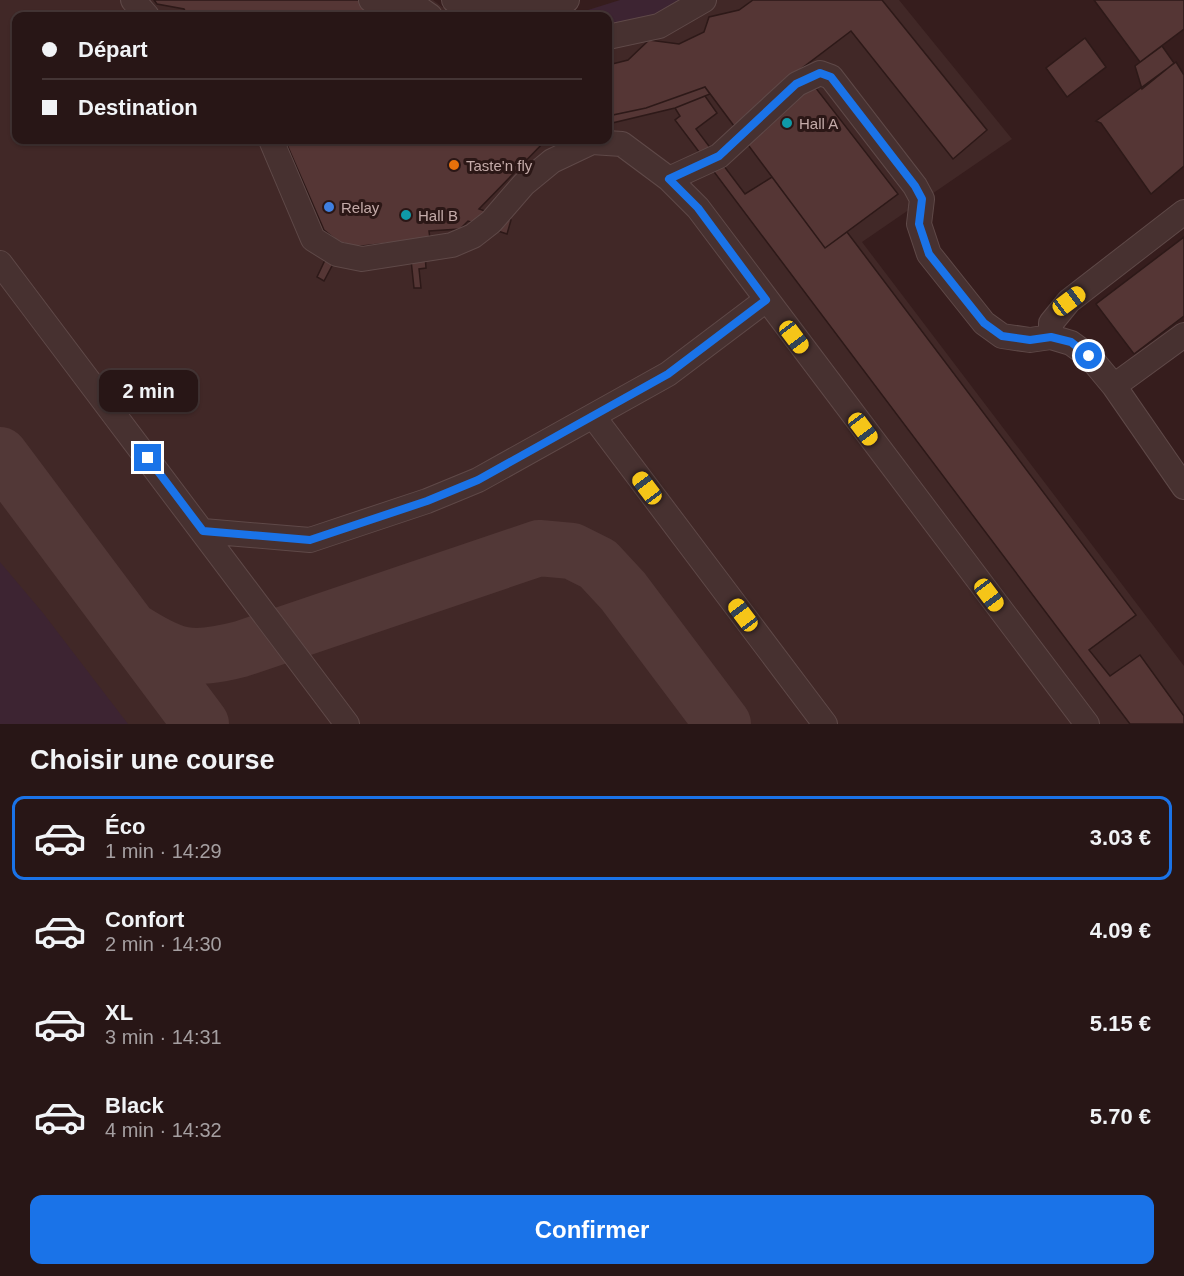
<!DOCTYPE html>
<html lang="fr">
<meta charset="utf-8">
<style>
body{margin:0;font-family:Arial,sans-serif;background:#342323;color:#f1f3f6;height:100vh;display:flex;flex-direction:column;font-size:22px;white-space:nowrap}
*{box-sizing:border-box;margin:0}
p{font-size:20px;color:#a59fa1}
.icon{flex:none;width:33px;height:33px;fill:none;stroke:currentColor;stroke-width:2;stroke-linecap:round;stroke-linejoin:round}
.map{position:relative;height:724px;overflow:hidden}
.drawer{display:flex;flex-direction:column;background:#281616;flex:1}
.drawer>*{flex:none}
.hud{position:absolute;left:12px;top:12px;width:600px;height:132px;border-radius:12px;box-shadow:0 2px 4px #0004,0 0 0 2px #443535;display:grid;align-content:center;height:132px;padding:0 30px;background:#281616}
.end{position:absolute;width:27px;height:27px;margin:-14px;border:8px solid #1a73e8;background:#fff;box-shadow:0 0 0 3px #fff}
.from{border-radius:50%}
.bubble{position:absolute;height:42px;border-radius:12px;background:#281616;box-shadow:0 2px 4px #0004,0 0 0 2px #443535;font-size:20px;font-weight:600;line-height:42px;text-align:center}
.car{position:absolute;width:18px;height:36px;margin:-18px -9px;border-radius:8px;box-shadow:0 0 4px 2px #0007;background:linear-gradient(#f5c518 24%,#345 0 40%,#f5c518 0 76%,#345 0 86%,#f5c518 0)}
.hud b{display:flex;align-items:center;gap:21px;height:57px;font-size:22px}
.hud b+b{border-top:2px solid #443535}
.hud i{width:15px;height:15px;background:#f1f3f6}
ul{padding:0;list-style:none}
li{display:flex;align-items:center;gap:18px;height:84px;margin:0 12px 9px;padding:0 18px;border:3px solid transparent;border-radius:12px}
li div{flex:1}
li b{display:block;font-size:22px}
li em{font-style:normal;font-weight:600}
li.active{border-color:#1a73e8}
li>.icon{width:54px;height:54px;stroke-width:1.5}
h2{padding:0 30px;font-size:27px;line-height:72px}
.action{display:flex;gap:12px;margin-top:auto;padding:12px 30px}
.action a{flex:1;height:69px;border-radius:12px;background:#1a73e8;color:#fff;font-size:24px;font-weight:600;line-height:69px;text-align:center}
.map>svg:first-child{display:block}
</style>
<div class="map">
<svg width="1184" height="724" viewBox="0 0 1184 724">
<rect width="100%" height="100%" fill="#361d1d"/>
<!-- airport -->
<path fill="#412827" d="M0,0H433L454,16H16V140H608V43L698,0H899L1012,139L862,242L1184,666V724H0Z"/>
<!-- green -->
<path fill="#3d2432" d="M620,0H689L650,19L608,30V16H551L588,10Z
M0,562L43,613L128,724H0Z"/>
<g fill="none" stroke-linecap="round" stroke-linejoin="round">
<!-- taxiway -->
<path stroke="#523837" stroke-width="56" d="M0,455L201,724
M130,629C175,658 190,662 241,649L539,548L572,551L598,564L623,591L723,724"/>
</g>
<!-- building -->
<path fill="#553635" stroke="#2d1918" stroke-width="1.5" d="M154,0H375L397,16H188L184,9L157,4Z
M753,0H882L987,130L953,159L851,31L801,69L898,194L825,248L705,87L646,108L608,116V65L628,60L649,40L679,44L704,32L709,17L739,10Z
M1094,0H1184V29L1140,62Z
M1085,38L1106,67L1067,97L1046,68Z
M1162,46L1174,63L1142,89L1135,66Z
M1176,62L1184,75V166L1151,194L1101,123L1096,121Z
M705,87L710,94L675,108L608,124V116L646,108Z
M705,96L717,113L696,129L745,194L772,177L825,248L847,232L1136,615L1089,650L1110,676L1140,655L1184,716V724H1130L675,120L680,116L675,108Z
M285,140H546L479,209L511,220L507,234L468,221L460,229L429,231L430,239L424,240L426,268L419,269L421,288H414L409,241L352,247L344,243L324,281L317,277L335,239L324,230Z
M1184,237V316L1134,354L1096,304Z"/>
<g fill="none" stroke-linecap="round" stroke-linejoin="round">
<!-- minor casing -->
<g stroke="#5f4948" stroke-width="26">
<path id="minor" d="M133,0L147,16
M371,0L400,16
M407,0L430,16
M454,0L514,8L567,0
M608,37L659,26L704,0
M271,140L313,239L337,254L362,259L452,245L473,236L491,222L524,184L552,161L592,142L622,144L669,179L698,208L1087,724
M669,179L719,156L797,84L820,73L831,77L915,186L922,199L919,224L929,254L984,323L1002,336L1030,340L1051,337L1071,343L1089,356L1114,386L1184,487
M0,263L347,724
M1051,337V323L1069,301L1184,212
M1114,386L1184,335
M593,416L825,724
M203,531L310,540L427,501L478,480L668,374L766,300"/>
</g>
<!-- minor -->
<use href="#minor" stroke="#473130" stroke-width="24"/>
</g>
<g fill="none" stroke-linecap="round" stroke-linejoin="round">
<!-- route -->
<path stroke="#1a73e8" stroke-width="8" d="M148,458L203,531L310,540L427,501L478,480L668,374L766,300L698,208L669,179L719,156L796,84L820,73L831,77L915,186L922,199L919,224L929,254L984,323L1002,336L1030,340L1051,337L1071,342L1089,356"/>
</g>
<!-- markers -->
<g fill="#0f9aa8" stroke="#2b1716" stroke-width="2">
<circle cx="787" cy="123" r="6"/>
<circle cx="406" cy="215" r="6"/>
</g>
<circle fill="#e8710a" stroke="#2b1716" stroke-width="2" cx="454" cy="165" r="6"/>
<circle fill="#3f7fe0" stroke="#2b1716" stroke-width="2" cx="329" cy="207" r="6"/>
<g text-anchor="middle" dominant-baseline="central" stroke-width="6" stroke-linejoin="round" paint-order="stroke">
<!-- poi labels -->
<g font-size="15" fill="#c4aba9" stroke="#2b1716" text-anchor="start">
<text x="799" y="123">Hall A</text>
<text x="466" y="165">Taste'n fly</text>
<text x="341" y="207">Relay</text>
<text x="418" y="215">Hall B</text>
</g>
</g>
</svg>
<i class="end from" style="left:1089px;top:356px"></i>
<i class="end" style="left:148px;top:458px"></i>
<div class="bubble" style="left:99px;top:370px;width:99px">2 min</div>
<i class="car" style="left:1069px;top:301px;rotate:53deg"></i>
<i class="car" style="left:794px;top:337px;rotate:143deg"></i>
<i class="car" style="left:863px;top:429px;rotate:143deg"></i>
<i class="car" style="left:647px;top:488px;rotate:323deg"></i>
<i class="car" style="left:989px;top:595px;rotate:143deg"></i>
<i class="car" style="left:743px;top:615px;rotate:323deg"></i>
<div class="hud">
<b><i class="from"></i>Départ</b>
<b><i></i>Destination</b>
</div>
</div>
<section class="drawer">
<h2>Choisir une course</h2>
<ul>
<li class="active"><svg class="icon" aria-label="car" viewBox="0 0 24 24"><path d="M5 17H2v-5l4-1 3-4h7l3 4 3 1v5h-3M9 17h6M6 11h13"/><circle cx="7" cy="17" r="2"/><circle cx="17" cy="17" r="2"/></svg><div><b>Éco</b><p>1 min · 14:29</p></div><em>3.03 €</em></li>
<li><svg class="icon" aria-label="car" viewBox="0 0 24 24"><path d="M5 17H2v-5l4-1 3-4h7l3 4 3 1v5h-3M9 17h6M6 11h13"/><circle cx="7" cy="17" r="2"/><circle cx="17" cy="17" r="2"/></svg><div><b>Confort</b><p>2 min · 14:30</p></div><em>4.09 €</em></li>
<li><svg class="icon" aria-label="car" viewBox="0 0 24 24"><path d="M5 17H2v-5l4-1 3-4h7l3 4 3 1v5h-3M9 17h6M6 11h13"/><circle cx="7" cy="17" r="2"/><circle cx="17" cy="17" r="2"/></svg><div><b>XL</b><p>3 min · 14:31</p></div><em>5.15 €</em></li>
<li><svg class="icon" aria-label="car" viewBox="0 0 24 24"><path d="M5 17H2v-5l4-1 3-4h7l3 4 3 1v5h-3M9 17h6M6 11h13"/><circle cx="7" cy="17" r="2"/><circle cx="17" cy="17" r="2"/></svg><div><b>Black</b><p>4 min · 14:32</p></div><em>5.70 €</em></li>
</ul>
<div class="action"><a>Confirmer</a></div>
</section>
